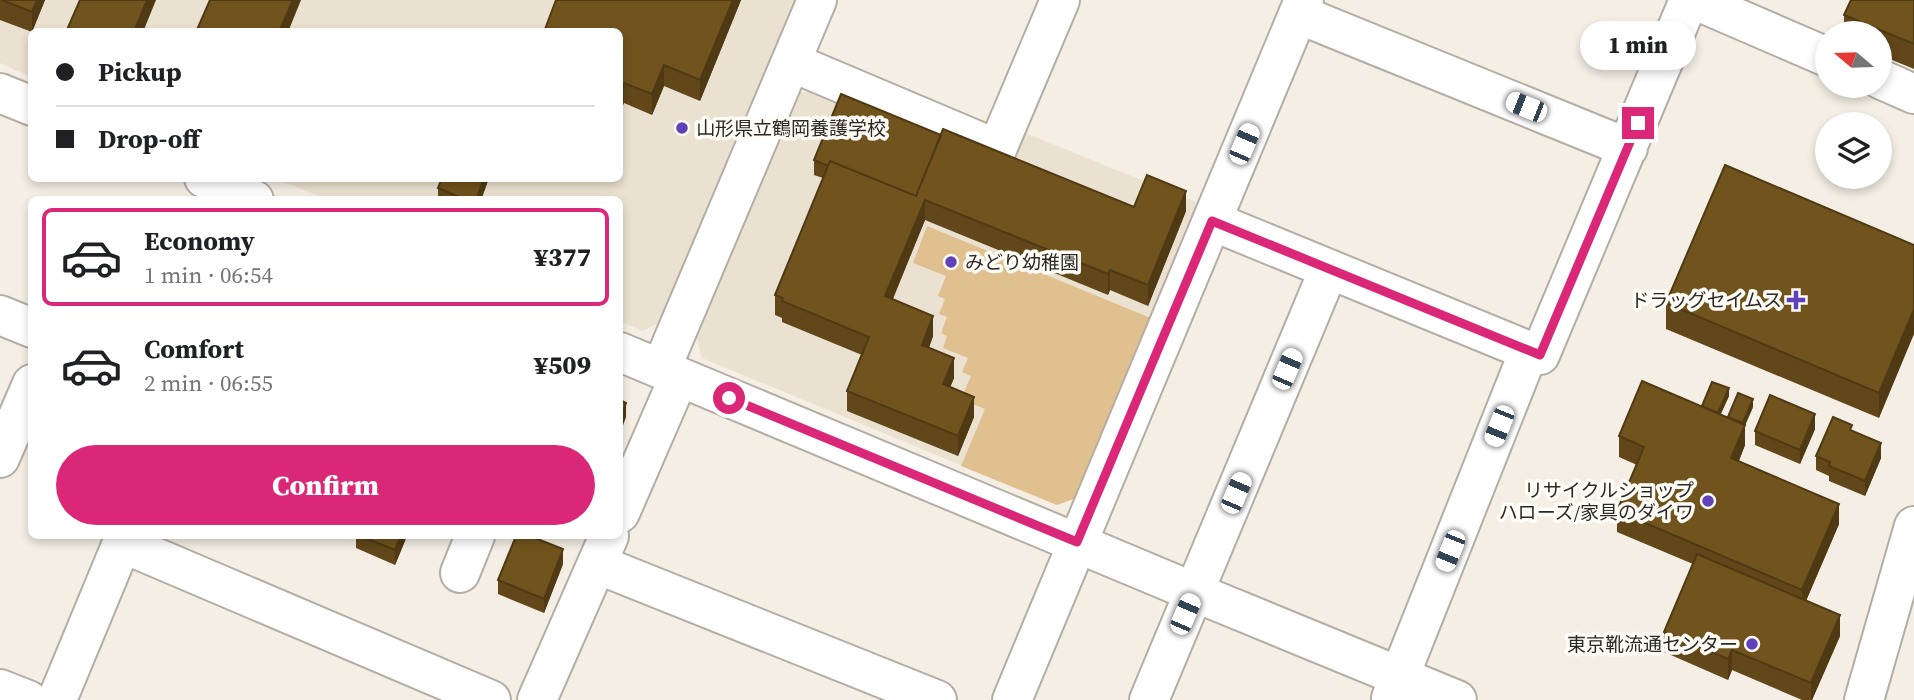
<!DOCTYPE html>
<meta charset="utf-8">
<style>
body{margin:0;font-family:"Source Serif 4","Noto Sans JP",serif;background:#f6f6f6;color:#202124;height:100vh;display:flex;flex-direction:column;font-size:26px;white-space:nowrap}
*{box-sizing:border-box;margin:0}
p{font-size:23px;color:#757577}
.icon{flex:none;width:38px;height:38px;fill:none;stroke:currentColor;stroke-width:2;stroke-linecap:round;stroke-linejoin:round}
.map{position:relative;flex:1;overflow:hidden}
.side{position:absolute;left:28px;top:196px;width:595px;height:343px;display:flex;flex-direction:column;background:#fff;border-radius:10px;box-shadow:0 4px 10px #0003}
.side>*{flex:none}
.banner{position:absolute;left:28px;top:28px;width:595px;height:154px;border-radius:10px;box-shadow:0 4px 10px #0003;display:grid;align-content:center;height:154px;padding:0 28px;background:#fff}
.needle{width:46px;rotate:289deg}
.fabs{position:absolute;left:1815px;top:21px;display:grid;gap:14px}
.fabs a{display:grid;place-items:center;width:77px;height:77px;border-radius:50%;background:#fff;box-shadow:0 4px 10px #0003;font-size:35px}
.end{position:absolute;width:32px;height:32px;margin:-16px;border:9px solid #db2777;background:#fff;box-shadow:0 0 0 4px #fff}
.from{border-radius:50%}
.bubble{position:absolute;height:49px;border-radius:24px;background:#fff;box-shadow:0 4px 10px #0003;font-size:23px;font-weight:800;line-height:49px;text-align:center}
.car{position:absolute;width:21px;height:42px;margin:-21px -10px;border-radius:9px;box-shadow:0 0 5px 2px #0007;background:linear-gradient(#fff 24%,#345 0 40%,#fff 0 76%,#345 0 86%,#fff 0)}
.banner b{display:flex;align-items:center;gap:24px;height:66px;font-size:26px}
.banner b+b{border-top:2px solid #e0e0e0}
.banner i{width:18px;height:18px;background:#202124}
ul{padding:12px 0 0;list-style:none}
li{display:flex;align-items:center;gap:21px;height:98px;margin:0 14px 10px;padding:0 14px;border:4px solid transparent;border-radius:10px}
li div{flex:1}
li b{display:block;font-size:26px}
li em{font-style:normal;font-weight:800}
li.active{border-color:#db2777}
li>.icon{width:63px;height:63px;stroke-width:1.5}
.action{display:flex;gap:14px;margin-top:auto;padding:14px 28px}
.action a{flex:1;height:80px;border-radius:42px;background:#db2777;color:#fff;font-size:28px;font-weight:800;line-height:80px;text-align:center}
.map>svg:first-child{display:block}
</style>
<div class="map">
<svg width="1914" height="700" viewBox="0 0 1914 700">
<rect width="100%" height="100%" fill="#f4eee4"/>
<!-- built -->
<path fill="#ebe1d0" d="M0,0H798L664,321L642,331L620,321V200L327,199L276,179L620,178V32H32L31,77L0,63Z
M814,90L1010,170L1025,133L1201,204L1079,497L1057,505L702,358L696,335L794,94Z"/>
<!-- pitch -->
<path fill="#e0c08e" d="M927,226L1153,319L1079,497L1057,505L961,466L985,409L961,399L971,376L962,372L968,358L943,348L947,336L941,333L947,317L939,314L945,299L938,296L946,276L913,263Z"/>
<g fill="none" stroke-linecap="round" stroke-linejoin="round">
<!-- minor casing -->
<g stroke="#b4ada4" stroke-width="42">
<path id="minor" d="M1695,0L1827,57
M1298,14L1628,148
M791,62L997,149L1060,0
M1880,79L1914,94
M0,93L32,106
M204,178L254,200
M1212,221L1529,351
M0,315L32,328
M620,352L1194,592L1457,700
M661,369L817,0
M0,458L32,384
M620,513L679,377
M122,543L491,700
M597,564L937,700
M460,573L475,536
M0,689L28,700
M1391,698L1529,351L1540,355L1689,0
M57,700L125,536
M537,700L609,536
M1012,700L1304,0
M1149,700L1329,269"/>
</g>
<!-- major casing -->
<g stroke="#b4ada4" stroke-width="42">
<path id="major" d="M1864,700L1914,526"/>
</g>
<!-- minor -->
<use href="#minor" stroke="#fff" stroke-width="38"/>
<!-- major -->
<use href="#major" stroke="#fff" stroke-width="38"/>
</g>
<!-- wall -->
<path fill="#614719" d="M0,0H45L32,32L0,20Z
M556,0H741L700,101L664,86L652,115L624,103L620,32Z
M1914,0V69L1880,55V33H1844V15Z
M941,135L1134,207L1186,211L1148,306L1110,290L1108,295L925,220L893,299L933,336L929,348L954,378L950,387L974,417L958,456L847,411V391L862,355L782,322V318L775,315V295L823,178L814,175V160Z
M489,178L481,200H438V188Z
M1914,245L1879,418L1666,329V303Z
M1729,396L1721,414L1728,418L1753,407L1745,425V445L1739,461L1839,524L1806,601L1840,636L1812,700H1802L1732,670L1728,680L1664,652V632L1693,564L1617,532V511L1637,465L1619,457V436Z
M1815,429L1800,464L1755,445V431Z
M1852,431L1881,458L1865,496L1829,481V476L1816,470V456Z
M356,536H407L395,565L356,548Z
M563,564L544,613L498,594V580Z"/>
<!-- shaded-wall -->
<path fill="#4f3a14" d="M37,0H45L32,32V12Z
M147,0H156L143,32H134Z
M293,0H301L288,32H279Z
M733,0H741L700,101V80Z
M664,65V86L652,115V94Z
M624,83V103L620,113V93Z
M484,178H489L481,200H476Z
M1186,191V211L1148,306V285Z
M925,200V220L885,317V296Z
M1110,270V290L1108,295V274Z
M1914,309V334L1879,418V393Z
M933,316V336L922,365V345Z
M954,358V378L943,405V384Z
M1729,388V396L1717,421V414Z
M974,397V417L958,456V436Z
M1753,399V407L1743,430V423Z
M626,403V417L620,434V420Z
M1815,414V429L1800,464V450Z
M1745,425V445L1731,479V458Z
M1881,443V458L1865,496V481Z
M1839,504V524L1802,610V590Z
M401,536H407L395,565V550Z
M563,549V564L544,613V599Z
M1840,615V636L1812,700H1811V683Z
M1732,650V670L1728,680V659Z"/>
<!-- building -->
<path fill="#71531d" stroke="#4f3a14" stroke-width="2" d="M2,0H37L32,12Z
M80,0H147L134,32H66Z
M210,0H293L279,32H196Z
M556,0H733L700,80L664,65L652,94L624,83L620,93V32H544Z
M1851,0H1914V44L1844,15Z
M841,94L941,135L916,196L830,161L828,166L814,160Z
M943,129L1134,207L1147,175L1186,191L1148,285L1110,270L1108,274L925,200L885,296L933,316L922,345L954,358L943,384L974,397L958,436L847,391L869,337L782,301L783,298L775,295L830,161L916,196Z
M1725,165L1914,245V309L1879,393L1666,303Z
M442,178H484L476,200H466L438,188Z
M1642,381L1745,425L1731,458L1839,504L1802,590L1617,511L1644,447L1619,436Z
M1712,382L1729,388L1718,413L1702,406Z
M1738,393L1753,399L1743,423L1728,417Z
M1770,395L1815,414L1800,450L1755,431Z
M620,400L626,403L620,420Z
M1833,417L1852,425L1850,430L1881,443L1865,481L1829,466L1830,462L1816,456Z
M360,536H401L395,550Z
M516,536H530L563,549L544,599L498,580Z
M1697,554L1840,615L1811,683L1732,650L1728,659L1664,632Z"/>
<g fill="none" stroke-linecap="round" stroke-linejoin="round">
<!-- route -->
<path stroke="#db2777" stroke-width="9" d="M729,398L1077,542L1212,221L1540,355L1638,123"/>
</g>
<!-- markers -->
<g fill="#5f42ba" stroke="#fffbf5" stroke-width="2.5">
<circle cx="682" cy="128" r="7"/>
<circle cx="951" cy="262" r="7"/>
<path d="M1792.5 289.5h7v7h7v7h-7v7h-7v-7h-7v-7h7z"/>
<circle cx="1708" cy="501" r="7"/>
<circle cx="1752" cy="644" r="7"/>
</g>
<g text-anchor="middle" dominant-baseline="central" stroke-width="7" stroke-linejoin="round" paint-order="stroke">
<!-- poi labels -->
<g font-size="19" fill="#2b2925" stroke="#fffbf5" text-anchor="end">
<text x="696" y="128" text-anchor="start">山形県立鶴岡養護学校</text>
<text x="965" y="262" text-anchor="start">みどり幼稚園</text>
<text x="1782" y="300">ドラッグセイムス</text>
<text x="1694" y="490">リサイクルショップ<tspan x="1694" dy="22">ハローズ/家具のダイワ</tspan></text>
<text x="1738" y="644">東京靴流通センター</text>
</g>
</g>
</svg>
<div class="fabs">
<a><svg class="needle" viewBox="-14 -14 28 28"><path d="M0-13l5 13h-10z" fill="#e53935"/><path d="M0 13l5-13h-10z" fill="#757577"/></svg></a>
<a><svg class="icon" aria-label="layers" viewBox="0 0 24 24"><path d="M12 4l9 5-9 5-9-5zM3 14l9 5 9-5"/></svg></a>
</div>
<i class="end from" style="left:729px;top:398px"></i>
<i class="end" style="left:1638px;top:123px"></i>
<div class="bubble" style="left:1580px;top:21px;width:116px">1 min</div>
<i class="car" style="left:1526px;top:107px;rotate:292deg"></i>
<i class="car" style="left:1244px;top:144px;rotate:23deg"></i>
<i class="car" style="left:1287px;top:369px;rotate:23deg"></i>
<i class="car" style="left:1499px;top:426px;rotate:202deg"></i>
<i class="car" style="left:1236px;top:493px;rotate:23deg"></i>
<i class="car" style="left:1450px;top:551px;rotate:202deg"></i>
<i class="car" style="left:1185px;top:614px;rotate:23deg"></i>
<div class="banner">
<b><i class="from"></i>Pickup</b>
<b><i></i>Drop-off</b>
</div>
<section class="side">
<ul>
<li class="active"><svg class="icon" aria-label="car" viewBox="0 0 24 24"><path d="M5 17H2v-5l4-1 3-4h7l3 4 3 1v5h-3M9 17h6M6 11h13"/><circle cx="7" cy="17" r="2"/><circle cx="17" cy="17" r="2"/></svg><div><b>Economy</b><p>1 min · 06:54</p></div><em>¥377</em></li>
<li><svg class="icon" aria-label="car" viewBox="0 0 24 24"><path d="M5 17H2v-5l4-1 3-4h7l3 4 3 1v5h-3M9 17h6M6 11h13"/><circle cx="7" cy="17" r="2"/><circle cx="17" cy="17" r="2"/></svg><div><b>Comfort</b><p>2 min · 06:55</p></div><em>¥509</em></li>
</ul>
<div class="action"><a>Confirm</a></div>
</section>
</div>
